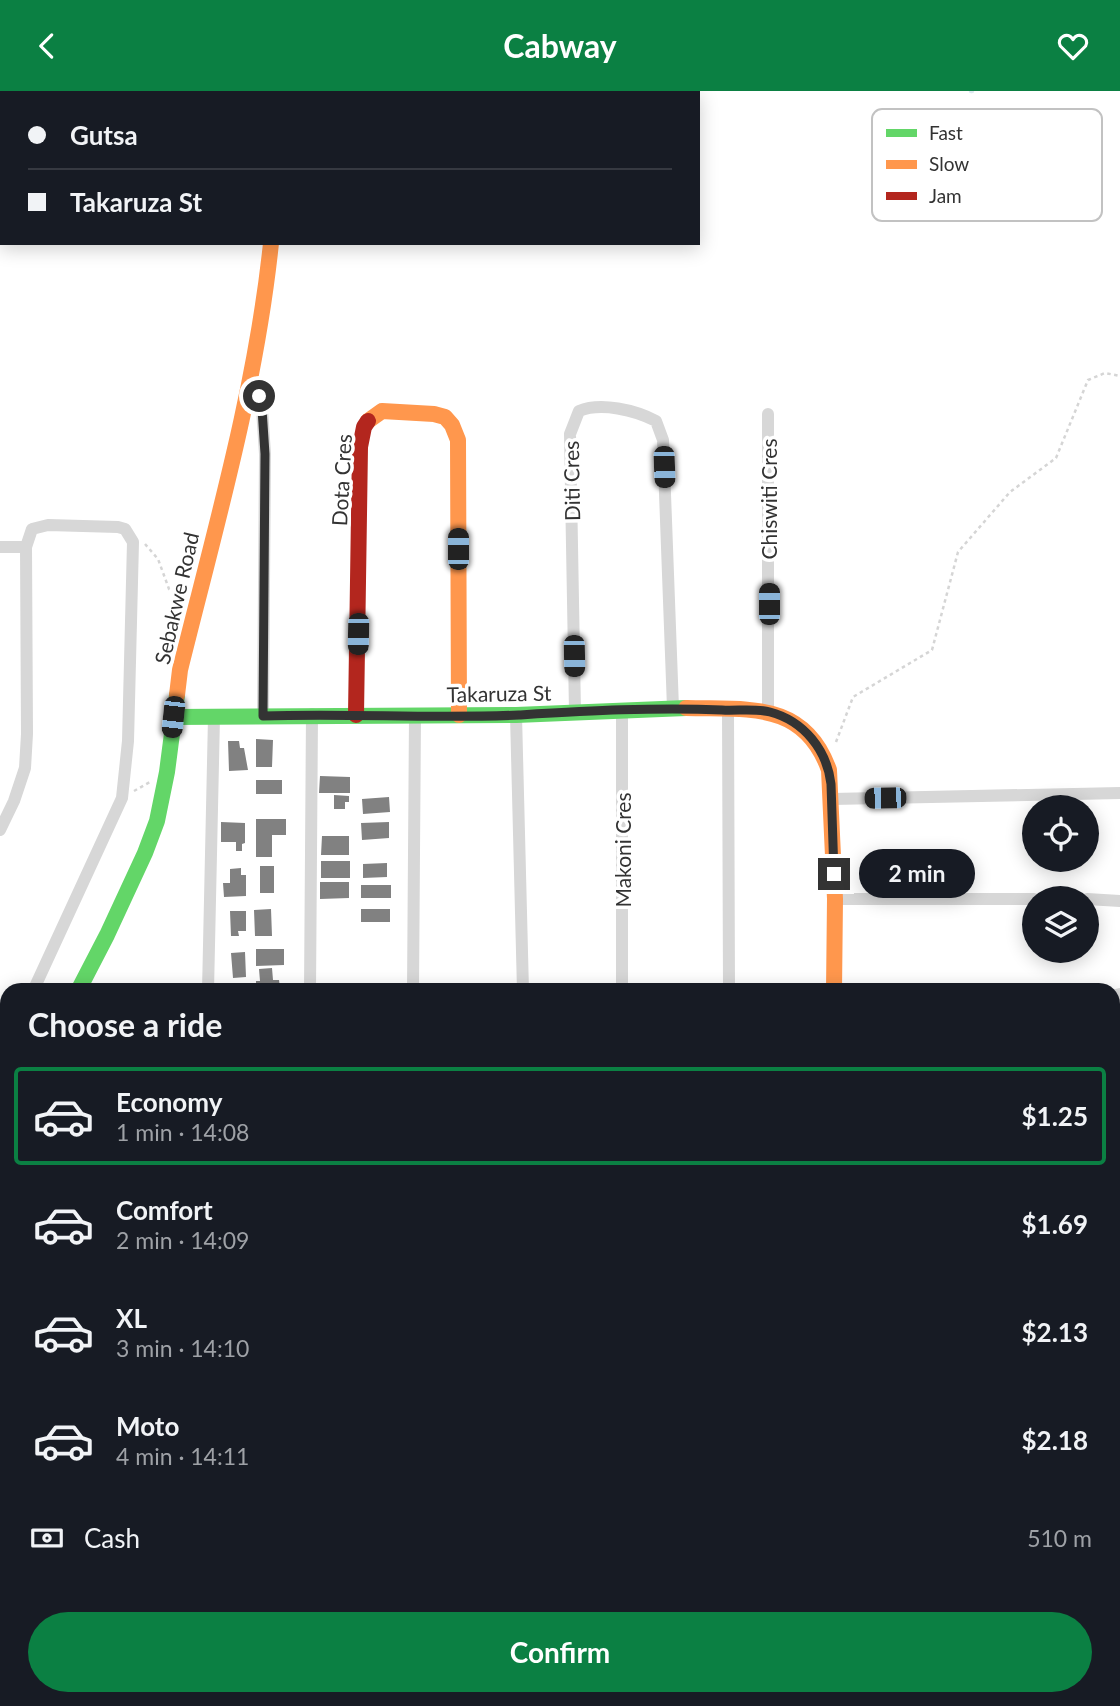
<!DOCTYPE html>
<meta charset="utf-8">
<style>
body{margin:0;font-family:Lato,sans-serif;background:#242831;color:#f1f3f6;height:100vh;display:flex;flex-direction:column;font-size:26px;white-space:nowrap}
*{box-sizing:border-box;margin:0}
p{font-size:23px;color:#9ea1a6}
.icon{flex:none;width:38px;height:38px;fill:none;stroke:currentColor;stroke-width:2;stroke-linecap:round;stroke-linejoin:round}
.map{position:relative;flex:1;overflow:hidden}
.panel{position:absolute;left:0px;top:892px;width:1120px;height:723px;display:flex;flex-direction:column;background:#171b24;border-radius:21px 21px 0 0;box-shadow:0 4px 18px #0003}
.panel>*{flex:none}
.banner{position:absolute;left:0px;top:0px;width:700px;height:154px;box-shadow:0 4px 18px #0003;display:grid;align-content:center;height:154px;padding:0 28px;background:#171b24}
.controls{position:absolute;left:1022px;top:704px;display:grid;gap:14px}
.controls a{display:grid;place-items:center;width:77px;height:77px;border-radius:50%;background:#171b24;box-shadow:0 4px 18px #0003;font-size:35px}
.end{position:absolute;width:32px;height:32px;margin:-16px;border:9px solid #333;background:#fff;box-shadow:0 0 0 4px #fff}
.from{border-radius:50%}
.bubble{position:absolute;height:49px;border-radius:24px;background:#171b24;box-shadow:0 4px 18px #0003;font-size:23px;font-weight:700;line-height:49px;text-align:center}
.car{position:absolute;width:21px;height:42px;margin:-21px -10px;border-radius:9px;box-shadow:0 0 5px 2px #0007;background:linear-gradient(#222 24%,#8ab4d8 0 40%,#222 0 76%,#8ab4d8 0 86%,#222 0)}
.banner b{display:flex;align-items:center;gap:24px;height:66px;font-size:26px}
.banner b+b{border-top:2px solid #363941}
.banner i{width:18px;height:18px;background:#f1f3f6}
ul{padding:0;list-style:none}
li{display:flex;align-items:center;gap:21px;height:98px;margin:0 14px 10px;padding:0 14px;border:4px solid transparent;border-radius:7px}
li div{flex:1}
li b{display:block;font-size:26px}
li em{font-style:normal;font-weight:700}
li.selected{border-color:#0b8043}
li>.icon{width:63px;height:63px;stroke-width:1.5}
h2{padding:0 28px;font-size:32px;line-height:84px}
.pay{display:flex;align-items:center;gap:18px;height:77px;padding:0 28px;font-size:26px}
.pay p{margin-inline-start:auto}
.cta{display:flex;gap:14px;margin-top:auto;padding:14px 28px}
.cta a{flex:1;height:80px;border-radius:42px;background:#0b8043;color:#fff;font-size:28px;font-weight:700;line-height:80px;text-align:center}
header{display:flex;justify-content:space-between;align-items:center;height:91px;padding:0 28px;background:#0b8043;color:#fff;font-size:32px;font-weight:700}
.map>svg:first-child{display:block}
</style>
<header><svg class="icon" aria-label="back" viewBox="0 0 24 24"><path d="M15 5l-7 7 7 7"/></svg>Cabway<svg class="icon" aria-label="heart" viewBox="0 0 24 24"><path d="M12 20l-8-8c-3-5 5-10 8-4 3-6 11-1 8 4z"/></svg></header>
<div class="map">
<svg width="1120" height="1615" viewBox="0 0 1120 1615">
<rect width="100%" height="100%" fill="#fff"/>
<g fill="none" stroke-linecap="round" stroke-linejoin="round">
<!-- stream -->
<path stroke="#dce9f0" stroke-width="4.5" d="M457,0L467,2
M971,0H972
M392,2L396,0
M482,2L484,0
M0,31L2,30"/>
</g>
<!-- building -->
<path fill="#818181" d="M256,648L273,649L272,676H256Z
M228,650H239L240,657H244L248,679L229,680Z
M320,685L350,686V702H319Z
M256,689H282V703H256Z
M334,704L349,705V711H345V718H334Z
M389,706L390,721L363,723L362,708Z
M256,728H286V744H272V766H256Z
M221,731L245,732V752L242,753V760H236V751H221Z
M389,731V747L362,749L361,732Z
M322,745H349V764H321Z
M321,770H350V787H321Z
M387,772V786L363,787V773Z
M260,775H274V802H260Z
M241,777V784H246V805L224,806L223,792H230V778Z
M320,791H349V807L320,808Z
M361,794H391V807H361Z
M271,818L272,845H255L254,819Z
M361,818H390V831H361Z
M230,820H246V840H238L239,845H231Z
M256,858H284V874L256,875Z
M245,861L246,886L233,887L231,862Z
M272,877L273,889H279L280,897L256,898V890H260L259,878Z
M0,1488H7V1496L0,1495Z
M0,1501H7V1513H0Z
M0,1517H7V1533H0Z
M0,1537H7V1575H0Z
M2,1586H7V1608H26V1615H0Z
M70,1608H85V1615H70Z
M104,1608H116V1615H104Z
M181,1608H190V1614H181Z
M270,1608H297L298,1615H270Z
M308,1608H337L338,1615H308Z
M388,1608H405V1615H388Z
M421,1608H432V1613H421Z"/>
<g fill="none" stroke-linecap="round" stroke-linejoin="round">
<!-- path -->
<path stroke="#d5d5d5" stroke-width="2.5" stroke-dasharray="3.5 3.5" stroke-linecap="butt" d="M145,453L158,468L169,498L181,506
M836,651L853,606L932,559L958,461L1010,401L1056,367L1088,289L1105,282L1120,285
M134,700L150,691"/>
<!-- lane -->
<path stroke="#d7d7d7" stroke-width="6" d="M0,1298L7,1301
M0,1399H7"/>
<!-- street -->
<path stroke="#d7d7d7" stroke-width="12" d="M250,295L259,305L262,318L265,363L263,625
M768,323V620
M0,456H26L27,643L25,677L14,710L0,739
M26,456L32,438L48,434L118,436L125,438L133,451L128,650L122,707L33,900
M622,619V900
M728,619L729,900
M575,621L570,343L579,320C601,311 635,319 656,330L663,349L673,617
M516,624L523,900
M832,708L1120,702
M835,808H1034
M1087,808L1120,810
M208,900L214,626
M310,900L312,623
M413,900L415,624
M1113,905L1120,903
M0,941L7,946
M0,961L7,953
M1113,1009H1120
M1113,1099H1120
M0,1127L7,1119
M0,1150L6,1167L7,1219
M1113,1196H1120
M1113,1305H1120
M1113,1404H1120
M0,1472H7
M571,1608V1615
M674,1608V1615
M778,1608V1615
M837,1608V1615
M49,1615L50,1608
M153,1615V1608
M258,1615V1608
M360,1615V1608
M466,1615V1608"/>
<!-- fast -->
<path stroke="#63d668" stroke-width="16" d="M172,626L516,624L686,617
M78,900L107,844L145,762L157,730L167,681L177,604
M0,1020L7,1011"/>
<!-- slow -->
<path stroke="#ff974d" stroke-width="16" d="M368,330L382,320L434,323L445,326L452,334L458,349L459,624
M177,604L180,579C215,438 256,297 271,152
M686,617C747,619 804,609 829,679L835,808L834,900"/>
<!-- jam -->
<path stroke="#b3261e" stroke-width="16" d="M281,0V2
M356,624L360,356L364,336L368,330"/>
</g>
<g fill="none" stroke-linecap="round" stroke-linejoin="round">
<!-- route -->
<path stroke="#333" stroke-width="9" d="M259,305L262,318L265,363L263,625C349,622 434,628 519,624C587,620 654,616 722,619C737,620 755,617 770,621C804,630 827,659 831,693L834,783"/>
</g>
<g text-anchor="middle" dominant-baseline="central" stroke-width="7" stroke-linejoin="round" paint-order="stroke">
<!-- street labels -->
<g font-size="21" fill="#333" stroke="#fff">
<text transform="translate(341 389) rotate(-87)">Dota Cres</text>
<text transform="translate(571 390) rotate(-91)">Diti Cres</text>
<text transform="translate(768 408) rotate(-90)">Chiswiti Cres</text>
<text transform="translate(176 507) rotate(-77)">Sebakwe Road</text>
<text transform="translate(499 602) rotate(-1)">Takaruza St</text>
<text transform="translate(622 759) rotate(-90)">Makoni Cres</text>
</g>
</g>
<!-- legend -->
<rect x="872" y="18" width="230" height="112" rx="10" fill="#fff" stroke="#c2c2c2" stroke-width="2"/>
<rect x="886" y="38" width="31" height="8" fill="#63d668"/>
<rect x="886" y="69" width="31" height="9" fill="#ff974d"/>
<rect x="886" y="101" width="31" height="8" fill="#b3261e"/>
<g font-size="19" fill="#333">
<text x="929" y="49">Fast</text>
<text x="929" y="80">Slow</text>
<text x="929" y="112">Jam</text>
</g>
</svg>
<div class="controls">
<a><svg class="icon" aria-label="locate" viewBox="0 0 24 24"><circle cx="12" cy="12" r="6"/><path d="M12 2v4M12 18v4M2 12h4M18 12h4"/></svg></a>
<a><svg class="icon" aria-label="layers" viewBox="0 0 24 24"><path d="M12 4l9 5-9 5-9-5zM3 14l9 5 9-5"/></svg></a>
</div>
<i class="end from" style="left:259px;top:305px"></i>
<i class="end" style="left:834px;top:783px"></i>
<div class="bubble" style="left:859px;top:758px;width:116px">2 min</div>
<i class="car" style="left:664px;top:376px;rotate:178deg"></i>
<i class="car" style="left:458px;top:458px;rotate:0deg"></i>
<i class="car" style="left:769px;top:513px;rotate:0deg"></i>
<i class="car" style="left:358px;top:543px;rotate:181deg"></i>
<i class="car" style="left:574px;top:565px;rotate:179deg"></i>
<i class="car" style="left:173px;top:626px;rotate:186deg"></i>
<i class="car" style="left:885px;top:707px;rotate:269deg"></i>
<div class="banner">
<b><i class="from"></i>Gutsa</b>
<b><i></i>Takaruza St</b>
</div>
<section class="panel">
<h2>Choose a ride</h2>
<ul>
<li class="selected"><svg class="icon" aria-label="car" viewBox="0 0 24 24"><path d="M5 17H2v-5l4-1 3-4h7l3 4 3 1v5h-3M9 17h6M6 11h13"/><circle cx="7" cy="17" r="2"/><circle cx="17" cy="17" r="2"/></svg><div><b>Economy</b><p>1 min · 14:08</p></div><em>$1.25</em></li>
<li><svg class="icon" aria-label="car" viewBox="0 0 24 24"><path d="M5 17H2v-5l4-1 3-4h7l3 4 3 1v5h-3M9 17h6M6 11h13"/><circle cx="7" cy="17" r="2"/><circle cx="17" cy="17" r="2"/></svg><div><b>Comfort</b><p>2 min · 14:09</p></div><em>$1.69</em></li>
<li><svg class="icon" aria-label="car" viewBox="0 0 24 24"><path d="M5 17H2v-5l4-1 3-4h7l3 4 3 1v5h-3M9 17h6M6 11h13"/><circle cx="7" cy="17" r="2"/><circle cx="17" cy="17" r="2"/></svg><div><b>XL</b><p>3 min · 14:10</p></div><em>$2.13</em></li>
<li><svg class="icon" aria-label="car" viewBox="0 0 24 24"><path d="M5 17H2v-5l4-1 3-4h7l3 4 3 1v5h-3M9 17h6M6 11h13"/><circle cx="7" cy="17" r="2"/><circle cx="17" cy="17" r="2"/></svg><div><b>Moto</b><p>4 min · 14:11</p></div><em>$2.18</em></li>
</ul>
<div class="pay"><svg class="icon" aria-label="cash" viewBox="0 0 24 24"><path d="M3 7h18v10H3z"/><circle cx="12" cy="12" r="2"/></svg>Cash<p>510 m</p></div>
<div class="cta"><a>Confirm</a></div>
</section>
</div>
